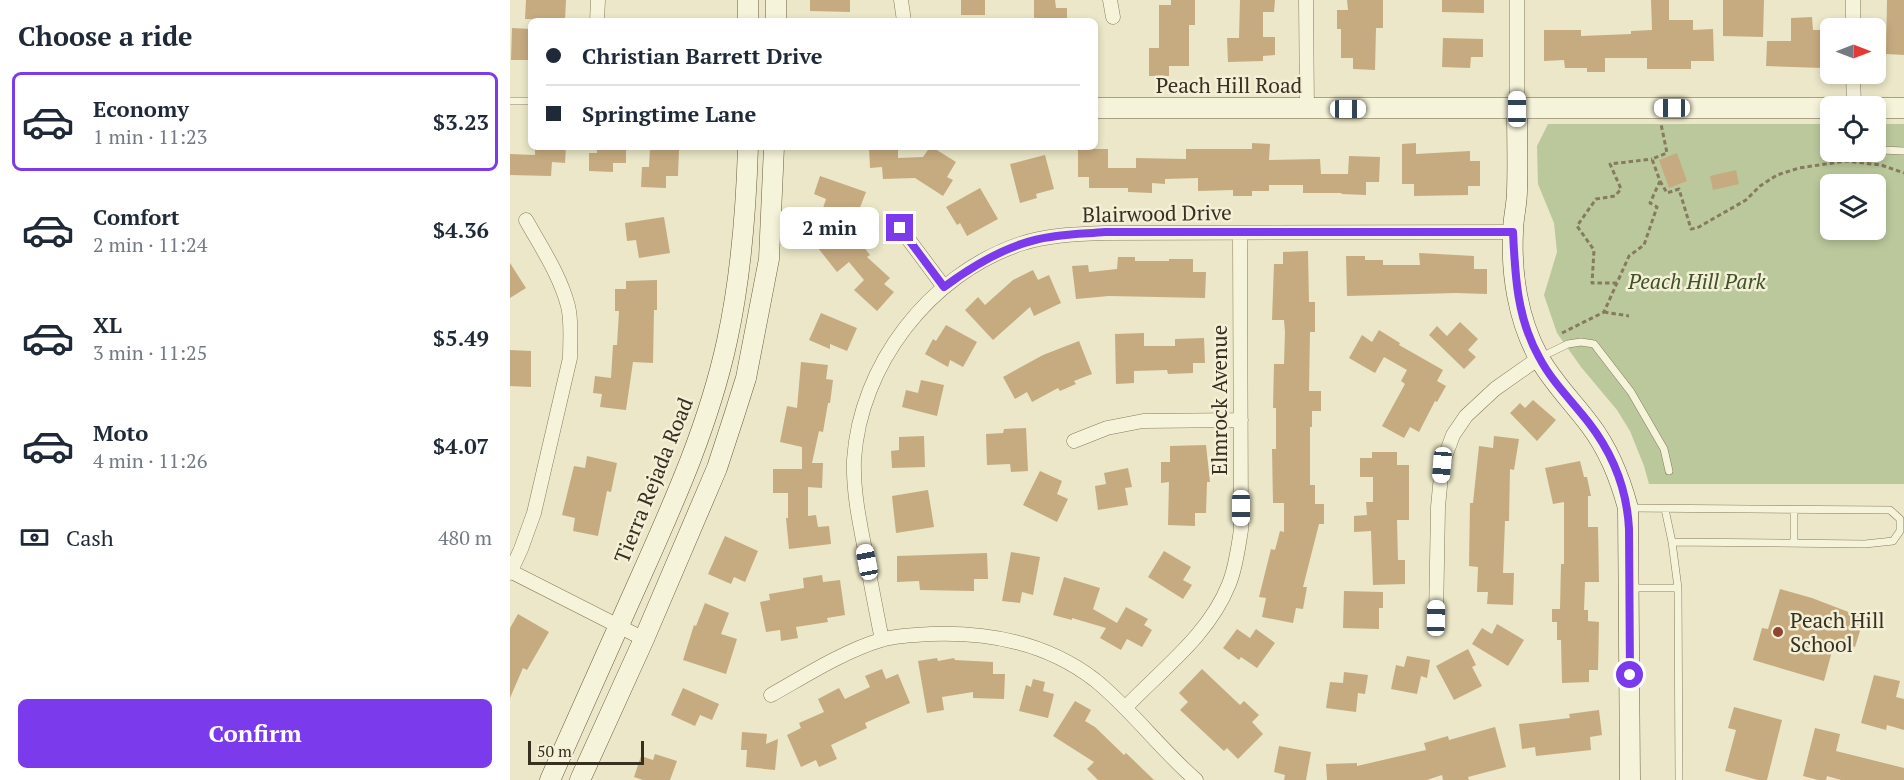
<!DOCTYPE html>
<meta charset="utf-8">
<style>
body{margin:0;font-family:"PT Serif",serif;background:#f2f2f3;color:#1f2937;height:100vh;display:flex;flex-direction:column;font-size:22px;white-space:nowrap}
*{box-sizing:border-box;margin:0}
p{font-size:20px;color:#747a83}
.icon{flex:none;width:33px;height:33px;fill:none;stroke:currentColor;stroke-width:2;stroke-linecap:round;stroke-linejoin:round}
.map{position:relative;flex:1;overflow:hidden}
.side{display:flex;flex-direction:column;background:#fff;width:510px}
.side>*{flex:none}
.top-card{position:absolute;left:18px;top:18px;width:570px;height:132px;border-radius:9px;box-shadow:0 3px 9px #0003;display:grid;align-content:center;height:132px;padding:0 18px;background:#fff}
.needle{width:39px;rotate:90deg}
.buttons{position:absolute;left:1310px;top:18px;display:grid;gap:12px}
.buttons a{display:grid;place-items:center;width:66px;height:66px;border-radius:9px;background:#fff;box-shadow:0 3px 9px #0003;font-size:30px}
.scale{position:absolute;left:18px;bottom:15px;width:116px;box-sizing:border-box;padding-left:6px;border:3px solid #373021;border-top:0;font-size:16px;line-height:21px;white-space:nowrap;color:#373021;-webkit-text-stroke:4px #f3f0d7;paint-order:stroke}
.end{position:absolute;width:27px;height:27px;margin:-14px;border:8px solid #7c3aed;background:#fff;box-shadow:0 0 0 3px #fff}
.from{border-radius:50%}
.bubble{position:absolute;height:42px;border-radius:9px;background:#fff;box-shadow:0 3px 9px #0003;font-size:20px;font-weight:700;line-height:42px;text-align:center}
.car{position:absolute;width:18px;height:36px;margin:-18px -9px;border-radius:8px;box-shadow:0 0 4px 2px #0007;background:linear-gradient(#fff 24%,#345 0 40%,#fff 0 76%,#345 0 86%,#fff 0)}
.top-card b{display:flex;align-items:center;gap:21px;height:57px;font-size:22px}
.top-card b+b{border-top:2px solid #e0e1e3}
.top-card i{width:15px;height:15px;background:#1f2937}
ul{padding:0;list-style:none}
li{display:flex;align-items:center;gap:18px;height:99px;margin:0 12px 9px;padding:0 6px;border:3px solid transparent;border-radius:9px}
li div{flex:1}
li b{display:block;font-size:22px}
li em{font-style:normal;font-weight:700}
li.active{border-color:#7c3aed}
li>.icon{width:54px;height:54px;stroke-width:1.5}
h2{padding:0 18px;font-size:27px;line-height:72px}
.pay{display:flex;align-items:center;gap:15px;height:66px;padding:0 18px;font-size:22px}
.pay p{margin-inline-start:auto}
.cta{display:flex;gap:12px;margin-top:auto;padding:12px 18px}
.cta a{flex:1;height:69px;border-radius:9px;background:#7c3aed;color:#fff;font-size:24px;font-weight:700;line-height:69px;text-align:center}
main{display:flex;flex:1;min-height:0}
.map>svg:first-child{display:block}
</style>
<main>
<section class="side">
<h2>Choose a ride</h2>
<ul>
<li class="active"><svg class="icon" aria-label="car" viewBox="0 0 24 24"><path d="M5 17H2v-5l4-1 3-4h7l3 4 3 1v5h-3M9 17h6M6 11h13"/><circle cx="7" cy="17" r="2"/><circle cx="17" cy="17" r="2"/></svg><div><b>Economy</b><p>1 min · 11:23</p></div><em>$3.23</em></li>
<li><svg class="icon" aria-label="car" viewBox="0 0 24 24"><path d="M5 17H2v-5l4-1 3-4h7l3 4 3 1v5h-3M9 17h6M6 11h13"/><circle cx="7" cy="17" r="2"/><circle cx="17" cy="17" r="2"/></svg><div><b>Comfort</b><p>2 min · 11:24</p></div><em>$4.36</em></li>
<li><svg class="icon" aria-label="car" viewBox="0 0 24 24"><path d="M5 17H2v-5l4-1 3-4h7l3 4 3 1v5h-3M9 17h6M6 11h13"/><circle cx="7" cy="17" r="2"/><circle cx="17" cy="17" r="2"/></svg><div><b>XL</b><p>3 min · 11:25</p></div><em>$5.49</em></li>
<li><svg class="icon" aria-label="car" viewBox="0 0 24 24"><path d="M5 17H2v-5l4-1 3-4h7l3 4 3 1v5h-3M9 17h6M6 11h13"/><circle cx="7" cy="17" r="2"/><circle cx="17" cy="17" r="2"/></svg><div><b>Moto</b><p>4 min · 11:26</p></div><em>$4.07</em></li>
</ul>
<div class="pay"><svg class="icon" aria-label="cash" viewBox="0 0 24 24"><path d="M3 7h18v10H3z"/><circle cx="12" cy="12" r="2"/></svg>Cash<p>480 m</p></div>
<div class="cta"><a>Confirm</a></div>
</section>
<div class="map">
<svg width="1394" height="780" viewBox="0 0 1394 780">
<rect width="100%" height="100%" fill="#ebe7c8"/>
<!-- green -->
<path fill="#bbc89c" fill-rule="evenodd" d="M1038,124H1320V152H1365V124H1394V484H1139L1134,466L1120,431L1107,410L1071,367L1047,333L1034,295L1047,252L1044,223L1028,184L1027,146ZM1320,184H1365V230H1320Z"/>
<!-- building -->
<path fill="#c6ab81" d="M16,0H56L55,20L15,19Z
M300,0H340V12L300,11Z
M451,0H475V15H451Z
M524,0H545L546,8H557V21H524Z
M661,0H685V25H679V66H659V76H639V48H649V5H661Z
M730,0H765L764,12H753V37H765V55L753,56V61L718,62L717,38H729Z
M837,0H873V28H866L865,70L843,69V58H831V29H827V10H838Z
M932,0H974V13L932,12Z
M1141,0H1159V20H1183V30L1203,29L1204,61H1181V69H1137V58H1095V72H1077V68H1055L1054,60L1034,61V30H1071V36L1121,34V31L1142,30Z
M1213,0H1254L1253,37L1213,36Z
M1377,0H1394V55L1376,54Z
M1302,17L1303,30H1319L1320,61H1312V68L1256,66L1257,41H1281V18Z
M2,28L21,29V60H1Z
M933,38L973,39V57H961L960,68L932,67Z
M742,143L760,144L759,160L810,159L811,174H838L839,156L870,157L869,182H856V195L831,194L832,193H793V185H759V191H742V196H723V190L688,191V178L655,179V184L642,183V193L618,192V188H579V177H568V149H598V168H626V158L676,159V149H742Z
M906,143V154L960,151V161H970V186H958V195L904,196V184H892V144Z
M25,147H56L55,163L42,162L41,176L0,175V154L25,155Z
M87,147H116V163H103V172L79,171V153H87Z
M359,147H388V158L413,157L420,147H422L446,162L437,177L443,180L433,196L405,178L373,179L372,167L360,168Z
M140,148L169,149L168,176H156V188L131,187L132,167H139Z
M1167,153L1177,181L1159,188L1149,160Z
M535,155L544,189L526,194L527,198L510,203L500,164Z
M1226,170L1229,184L1203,190L1200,176Z
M310,176L356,192L344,223L312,211L316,199L304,194Z
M470,188L488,219L457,236L450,223L447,225L436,207Z
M154,217L160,253L129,258L126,240L117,241L115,223Z
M337,226L360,255L357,257L380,278L374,284L384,292L367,311L344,290L354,280L339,262L327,272L308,248Z
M798,251L799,302H805V332H800L799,391H811V411H802V427H800V485H805V504H814V524H809L793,587H797L793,609L786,608L783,623L752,617L756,598L749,597L761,549L765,550L770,531L774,532V503H763L762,449H766V408H763L764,364H774L775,332L774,320H762L764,264H773V252Z
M909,253L964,256V269H977V294L946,293L837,296L836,256H855V260H873V265H910Z
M608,257H625V261H659V259H683V272H696L695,298L599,296L566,299L562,266L578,265L579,272L607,269Z
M0,263L16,288L0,298Z
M523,270L528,280L539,275L551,303L524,316L520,307L483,340L455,310L468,297L475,305L503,280Z
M147,280V310H144L143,363L123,362L116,410L90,407L92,394L83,393L85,376L101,378L103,345H107L109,311H105V289H116V281Z
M311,313L347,328L337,351L320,344V349L299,340Z
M950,322L968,339L958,350L966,357L954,369L919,335L927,326L937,336Z
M436,325L467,342L453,367L440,360L438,367L415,354L423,339L426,341Z
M869,330L890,343L889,345L933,370L927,381L936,386L927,402L925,401L909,432L900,427L894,438L872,426L895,384L891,381L897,370L874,357L865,373L839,358L852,335L862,342Z
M634,333V346H665V339L694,338L695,363H683V373L658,374L657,370L624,371V383L606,384L605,334Z
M569,341L582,374L564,381L566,384L550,391L548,388L522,402L517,392L505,399L493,377L533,355Z
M0,350L21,351V387L0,386Z
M291,362L318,365L316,379L323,380L320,403H318L313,432L309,431L302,463H313L312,488L298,487V516L306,515L308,527L319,526L321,544L279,549L276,518H278V493H263V469H292V447L270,442L277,406L287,408Z
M411,380L434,385L427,416L392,407L396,390L408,393Z
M1023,400L1046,420L1027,441L1000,413L1010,403L1015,408Z
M516,428L518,471L501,472L500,464L477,465L476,434L493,433L494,429Z
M414,436L415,467L382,468L381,451L389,450V437Z
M984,436L1009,439L1004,470L1000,469L999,521H995L993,573H1004L1003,605L977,604L978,592H967L968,567L959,566L960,503H963L969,446L983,448Z
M696,445L700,482H697L696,513H685V526L658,525L659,482L651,483V462H660V446Z
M862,452H887V465H899V520H887L888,560H895V584L863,585L861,531L844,532V516L857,515L856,502H863V477H850V458H862Z
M77,456L107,463L101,492L97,491L88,536L63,531L65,518L52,515L64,466L75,468Z
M1070,461L1074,477H1077L1081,496H1078V527H1088L1089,582H1075L1074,610H1078V621L1089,622L1088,670H1079V682L1052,683L1051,640H1047V622H1042V609H1050L1051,564H1054V502L1043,504L1035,468Z
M618,468L622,487L615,488L618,505L588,510L585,486L596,484L594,473Z
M530,471L552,481L547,494L558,499L547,522L513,505Z
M418,490L424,527L386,533L382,496Z
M215,536L248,551L235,582L224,577L221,584L198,574Z
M654,551L681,567L673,580L682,585L673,599L638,577Z
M501,552L530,557L523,595L512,592L510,603L492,601Z
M477,553L478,579H464V591L410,590L409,581L387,582V556Z
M312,575L313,582L330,580L335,615L317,618L318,622L286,627L288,638L271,641L270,630L256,632L250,602L260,600L259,594L294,588L293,578Z
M554,577L590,588L583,609L607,623L616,607L638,619L634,625L642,630L632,647L617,639L611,650L590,638L596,628L562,618V620L543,615Z
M1270,589L1302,598L1354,618L1345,647L1325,640L1314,681L1243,660L1252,628L1258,629Z
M834,591L873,592V608H869V629L833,628Z
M195,603L219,613L211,634L227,639L216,674L173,660L184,625L186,626Z
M8,614L39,632L17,670L13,668L0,698V628Z
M987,624L1014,640L998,666L962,644L972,628L982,634Z
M727,629L740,638L746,629L765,643L747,668L731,657L729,660L713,648Z
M958,649L966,665L962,667L972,686L944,700L926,666Z
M897,656L920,660L917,678L911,676L907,694L881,689L886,665L894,667Z
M427,658L428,661L444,658L445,660L483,662V674H495L494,699L463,698V692L432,697L434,710L417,713L408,661Z
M372,669L376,679L388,674L400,703L355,723L357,728L321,745L327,759L309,767L306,760L291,767L277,735L291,728L289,723L314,712L308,699L329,688L335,699L360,687L355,676Z
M692,669L730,705L734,701L749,715L742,722L753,734L728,759L717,748L714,751L670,710L678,702L669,693Z
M834,672L858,675L855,694L848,693L846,712L816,708L820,682L833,683Z
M1364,675L1390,681L1386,697L1394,699V730L1377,725L1376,730L1351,723Z
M523,679L535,682L533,691L544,694L538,718L509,711L516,685L521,687Z
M173,688L209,704L202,720L190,715L185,726L161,715Z
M565,701L581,710L575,721L585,727L614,755L616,753L644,780H588L577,769L584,762L543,736Z
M1224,707L1272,720L1257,780H1248L1215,771L1226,730L1218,728Z
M1089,710L1092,735L1080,737L1081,750L1026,756L1025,747L1012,749L1009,724L1060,718L1059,714Z
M985,727L996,767L958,777L959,780H933L932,775L917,780H817L816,764L847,763V766L916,750L914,743L938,736L939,740Z
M1305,728L1330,734L1326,751L1394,768V780H1331L1317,776L1316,780H1308L1293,776Z
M232,732L257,734L256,744L268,739L265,770L236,767L237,750H231Z
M769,746L801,752L796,780H774L775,775L764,772Z
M145,754L167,761L160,780H133L124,777L131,756L143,760Z"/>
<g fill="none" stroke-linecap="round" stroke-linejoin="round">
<!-- lane casing -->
<g stroke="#867b5e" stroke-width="8">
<path id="lane" d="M0,101H21
M1365,146L1371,150L1394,151
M1031,357L1058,344L1071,342L1084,344L1121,392L1154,449L1159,471
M1120,508L1380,510L1390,519V531L1383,541L1355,544L1162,542L1155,509
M1284,510V543
M1162,542L1168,588L1169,780
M1119,588H1168"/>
</g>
<!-- street casing -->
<g stroke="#867b5e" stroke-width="15">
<path id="street" d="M391,0L394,21
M600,0L603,17
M796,0L797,109
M1007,0V109
M1343,0V28
M87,21L88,0
M1343,74L1344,106
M390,228L434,287
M564,441L597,428L633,421L731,420
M0,571L134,639
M0,573L11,549L24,513L60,358C60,341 62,322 58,306C50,275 31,247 16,220
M926,618L928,507L932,465L943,435L956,416L985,389L1029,358
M372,640C366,610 360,580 355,550C349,520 343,490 344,460C350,365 419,275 510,244C537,235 566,234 595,233L1003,232
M261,695C295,676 334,651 371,640C387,635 405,635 421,634C481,632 537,643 585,680C622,710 650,749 686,780
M616,707C652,669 699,635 719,584C726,567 728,548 731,530L730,233"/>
</g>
<!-- secondary casing -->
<g stroke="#675c41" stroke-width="21">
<path id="secondary" d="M238,0V21
M266,21V0
M585,108H1320
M1365,108H1394
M1007,109C1007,136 1008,164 1007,191C1007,205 1003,218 1003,232C1001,274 1008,319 1028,356C1042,382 1063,402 1080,425C1099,450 1110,478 1118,508L1120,780
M40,780C70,712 101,644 131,576C165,500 199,424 217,341C231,277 236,213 238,147
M70,780L134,639L207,468L224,416L236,378L259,259L264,147"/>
</g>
<!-- path -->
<path stroke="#867b5e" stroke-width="3" stroke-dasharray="4.5 3" stroke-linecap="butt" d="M1150,181L1157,193L1169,189L1181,229L1187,228L1236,200L1250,186L1267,175L1289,168L1336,161L1371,165L1394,173
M1107,283H1082L1084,250L1067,226L1086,199L1105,196L1111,189L1100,164L1142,159
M1094,312L1119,316
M1052,333L1094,312L1119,256L1134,245L1147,207L1140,203L1150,181L1142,159L1157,153L1151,124"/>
<!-- lane -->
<use href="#lane" stroke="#f6f3db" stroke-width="7"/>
<!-- street -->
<use href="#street" stroke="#f6f3db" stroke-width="14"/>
<!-- secondary -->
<use href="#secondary" stroke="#f6f3db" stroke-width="20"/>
</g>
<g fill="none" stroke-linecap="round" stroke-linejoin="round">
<!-- route -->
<path stroke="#7c3aed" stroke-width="8" d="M390,228L434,287C461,267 492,248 525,240C548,234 572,234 595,232H1003C1005,275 1007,318 1029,357C1042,382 1062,401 1079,423C1103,454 1117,490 1119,529L1120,675"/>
</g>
<!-- markers -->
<circle fill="#904533" stroke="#f3f0d7" stroke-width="2" cx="1268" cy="632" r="6"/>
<g text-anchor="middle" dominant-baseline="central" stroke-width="5" stroke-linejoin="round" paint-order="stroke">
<!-- street labels -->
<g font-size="21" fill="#373021" stroke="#f3f0d7">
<text x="719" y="85">Peach Hill Road</text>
<text transform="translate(647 213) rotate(-1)">Blairwood Drive</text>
<text transform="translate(709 400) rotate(-90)">Elmrock Avenue</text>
<text transform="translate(143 480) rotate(-68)">Tierra Rejada Road</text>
</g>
<!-- park labels -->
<g font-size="21" font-style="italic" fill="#405229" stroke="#f3f0d7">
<text x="1187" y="281">Peach Hill Park</text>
</g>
<!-- poi labels -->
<g font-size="21" fill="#373021" stroke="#f3f0d7" text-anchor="start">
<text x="1280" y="620">Peach Hill<tspan x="1280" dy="24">School</tspan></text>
</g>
</g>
</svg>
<div class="buttons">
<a><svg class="needle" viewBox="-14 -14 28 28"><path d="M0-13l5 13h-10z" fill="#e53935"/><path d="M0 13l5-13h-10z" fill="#747a83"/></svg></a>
<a><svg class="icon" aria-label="locate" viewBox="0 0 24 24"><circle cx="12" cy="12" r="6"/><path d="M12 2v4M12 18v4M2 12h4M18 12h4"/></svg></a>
<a><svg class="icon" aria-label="layers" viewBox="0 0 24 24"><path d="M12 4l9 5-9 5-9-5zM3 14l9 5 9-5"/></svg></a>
</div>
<div class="scale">50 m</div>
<i class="end from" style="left:1120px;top:675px"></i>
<i class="end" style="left:390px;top:228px"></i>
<div class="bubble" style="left:270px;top:207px;width:99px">2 min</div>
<i class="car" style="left:1162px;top:108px;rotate:270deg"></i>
<i class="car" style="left:838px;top:109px;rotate:90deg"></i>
<i class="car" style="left:1007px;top:109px;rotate:0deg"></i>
<i class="car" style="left:932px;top:465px;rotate:185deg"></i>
<i class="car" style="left:731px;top:508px;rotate:180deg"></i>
<i class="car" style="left:357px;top:562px;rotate:349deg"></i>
<i class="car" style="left:926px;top:618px;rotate:1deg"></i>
<div class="top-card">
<b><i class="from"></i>Christian Barrett Drive</b>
<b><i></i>Springtime Lane</b>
</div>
</div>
</main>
